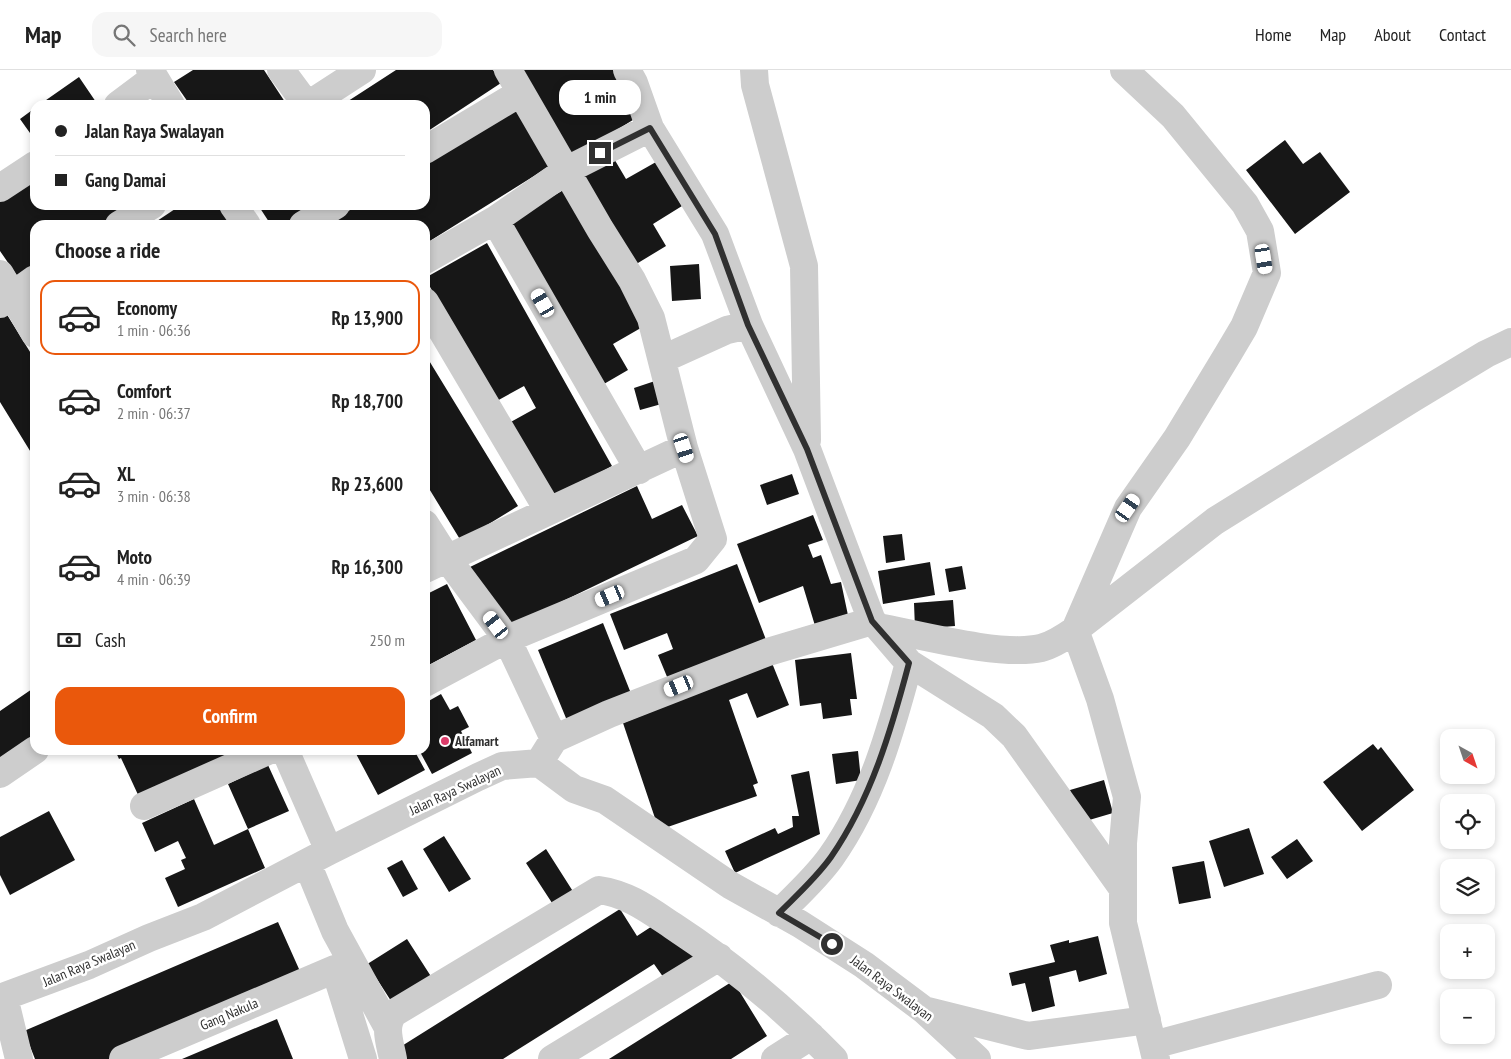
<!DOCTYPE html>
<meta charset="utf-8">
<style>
body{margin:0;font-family:"PT Sans Narrow",sans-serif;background:#f6f6f6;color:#222;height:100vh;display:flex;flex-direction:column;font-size:19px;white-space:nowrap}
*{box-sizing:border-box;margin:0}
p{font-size:16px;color:#767676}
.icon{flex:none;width:28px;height:28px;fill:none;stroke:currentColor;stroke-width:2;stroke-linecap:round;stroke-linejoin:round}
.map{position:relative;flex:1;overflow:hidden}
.details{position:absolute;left:30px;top:150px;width:400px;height:535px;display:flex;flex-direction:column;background:#fff;border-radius:15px;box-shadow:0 2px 8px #0003}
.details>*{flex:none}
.hud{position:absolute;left:30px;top:30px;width:400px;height:110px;border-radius:15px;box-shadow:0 2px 8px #0003;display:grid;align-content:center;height:110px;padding:0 25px;background:#fff}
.needle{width:32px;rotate:140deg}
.buttons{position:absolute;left:1440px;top:659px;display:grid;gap:10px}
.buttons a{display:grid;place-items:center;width:55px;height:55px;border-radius:10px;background:#fff;box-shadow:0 2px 8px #0003;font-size:25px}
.end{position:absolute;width:22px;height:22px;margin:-11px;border:6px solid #303030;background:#fff;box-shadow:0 0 0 2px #fff}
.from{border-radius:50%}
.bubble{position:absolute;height:35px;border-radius:15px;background:#fff;box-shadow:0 2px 8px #0003;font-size:16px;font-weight:700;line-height:35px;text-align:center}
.car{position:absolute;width:15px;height:30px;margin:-15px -8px;border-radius:6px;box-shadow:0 0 4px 1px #0007;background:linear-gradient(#fff 24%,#345 0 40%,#fff 0 76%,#345 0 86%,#fff 0)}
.hud b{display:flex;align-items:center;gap:18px;height:48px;font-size:19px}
.hud b+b{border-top:1px solid #e0e0e0}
.hud i{width:12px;height:12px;background:#222}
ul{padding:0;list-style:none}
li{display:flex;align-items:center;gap:15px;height:75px;margin:0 10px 8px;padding:0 15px;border:2px solid transparent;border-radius:15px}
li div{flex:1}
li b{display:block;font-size:19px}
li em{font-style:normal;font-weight:700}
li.selected{border-color:#ea580c}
li>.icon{width:45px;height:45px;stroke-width:1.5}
h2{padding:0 25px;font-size:22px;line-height:60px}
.pay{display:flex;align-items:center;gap:12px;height:55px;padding:0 25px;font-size:19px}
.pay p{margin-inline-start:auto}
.cta{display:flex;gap:10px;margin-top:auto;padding:10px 25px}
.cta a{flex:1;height:58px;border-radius:15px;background:#ea580c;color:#fff;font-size:20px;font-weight:700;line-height:58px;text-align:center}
header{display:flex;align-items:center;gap:30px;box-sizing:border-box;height:70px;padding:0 25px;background:#fff;border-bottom:1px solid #e0e0e0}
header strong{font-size:24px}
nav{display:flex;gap:28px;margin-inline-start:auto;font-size:18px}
.search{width:350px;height:45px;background:#f6f6f6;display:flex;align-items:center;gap:12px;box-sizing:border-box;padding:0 18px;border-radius:15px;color:#767676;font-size:19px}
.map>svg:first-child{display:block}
</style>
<header>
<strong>Map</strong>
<div class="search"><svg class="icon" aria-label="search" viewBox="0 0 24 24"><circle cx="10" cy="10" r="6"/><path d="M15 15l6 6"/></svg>Search here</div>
<nav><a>Home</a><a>Map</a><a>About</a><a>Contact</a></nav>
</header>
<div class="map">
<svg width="1511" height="989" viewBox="0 0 1511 989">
<rect width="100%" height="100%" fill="#fff"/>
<!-- building -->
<path fill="#171717" d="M193,0H264L285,32L280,35H190L174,12Z
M396,0H493L501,13L425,63V35H342Z
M519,0H615L641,45L571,88Z
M79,7L98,35H39Z
M518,34L555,92L534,106L425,174V155H326L358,135H425V93Z
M35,38V70L20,49Z
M1285,70L1303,94L1320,82L1350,122L1295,164L1246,100Z
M613,87L626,109L656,92L682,136L653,154L666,176L633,196L580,106Z
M35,106V135H131L102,155H35V200L20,210L0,181V129Z
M567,118L646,255L613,274L628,300L597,318L503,155Z
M181,135H221L234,155H151Z
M258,135H314L284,155H271Z
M487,173L612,396L550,431L507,354L536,338L524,316L495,332L425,208Z
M699,194L701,229L672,231L670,196Z
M6,243L35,290V389L0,332V247Z
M425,284L518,436L461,471L425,412Z
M658,310L665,333L640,340L634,318Z
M792,404L799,424L767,435L760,415Z
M637,416L652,449L682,435L698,466L501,561L470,497Z
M813,445L823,470L808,475L813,488L821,485L831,514L841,512L849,550L816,559L803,516L759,533L737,474Z
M902,464L905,490L886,493L883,466Z
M930,492L935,525L883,534L878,501Z
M737,494L768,575L670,614L658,585L673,579L667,563L624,580L610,544Z
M962,496L966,519L949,522L945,499Z
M447,514L476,570L425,597V525Z
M953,530L955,556L915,559L914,533Z
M603,553L632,626L568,653L538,580Z
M851,583L857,629H850L852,645L823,649L821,633L800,636L795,590Z
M772,593L789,635L757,648L747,623L729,630L758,713L753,715L757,726L659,760L623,653Z
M35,617V666L0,690V641Z
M441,624L450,640L458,636L469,657L461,661L472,683L432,704L419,680H425V633Z
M1373,674L1378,680L1381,677L1414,720L1362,761L1323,712Z
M115,680H233L235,685L140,729L121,688L119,689Z
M354,680H414L425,700L378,725Z
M858,681L861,710L836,714L832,684Z
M268,695L289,741L248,759L228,714Z
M809,701L820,764L735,803L725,781L775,758L778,764L793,757L792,746H799L791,705Z
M1104,710L1113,743L1079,753L1070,720Z
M194,729L214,775L248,759L265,798L178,837L165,808L185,799L181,790L186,788L178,771L155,782L142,753Z
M49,741L75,790L10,825L0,805V767Z
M1249,758L1264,804L1224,817L1209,771Z
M444,766L471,809L449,822L423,779Z
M1297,769L1313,791L1287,809L1271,787Z
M546,779L574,823L554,836L526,793Z
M402,790L418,819L403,827L387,798Z
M1204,791L1211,828L1179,834L1172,797Z
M620,839L637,866L660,851L705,887L666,911L654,894L503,989H403L397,979Z
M278,852L303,908L113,989H35L24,961Z
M1098,866L1107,904L1079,912L1076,900L1049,907L1055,936L1032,942L1025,913L1012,916L1009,903L1055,892L1050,875L1069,870V873Z
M407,869L432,908L393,934L375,906L361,898Z
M733,911L767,966L731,989H609Z
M277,949L293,989H182L227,970Z"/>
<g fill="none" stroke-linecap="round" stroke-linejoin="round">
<!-- minor -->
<path stroke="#cdcdcd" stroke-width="28" d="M150,0L171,35
M281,0L307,35
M754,0L755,15L804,196L807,370
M1124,0L1173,46L1245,134L1260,161L1267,203L1244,257L1228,284L1177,368L1128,438L1075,560L1100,629L1127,727L1123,773V853L1156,989
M118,35L154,8
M308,35L362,0
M650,58L715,164L749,255
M425,80L520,23
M0,118L35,95
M233,135L247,155
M495,150L639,400
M119,155L152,135
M303,155L336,135
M425,190L495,150L567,100L650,58L634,13L627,0
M0,204L35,264
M425,232L548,440
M0,234L35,209
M663,289L727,260L749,255L807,379L872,551
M425,454L446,487L507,569L554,669
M425,499L684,378
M878,557L909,593L993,646L1014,666L1121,816
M425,613L507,569L696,490L713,469L684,378L651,248L632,210L600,159L508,0
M283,680L288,687L329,781
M539,693L554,669L609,644L768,582L872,551L878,557C920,565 1002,587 1041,578C1053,575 1065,567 1075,560L1215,451L1413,328L1486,284L1511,272
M0,704L35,680
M144,736L270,680
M307,793L335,861L387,956
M779,843C797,825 816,808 831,787C872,729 891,660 909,593
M4,927L19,989
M0,928L89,895L149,868L203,847L329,781L478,707L502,696L539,693L574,719L605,730L730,815L800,854L864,895L924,940L977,989
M928,941L1028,966L1147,950
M1153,975L1378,915
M123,989L335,899L363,989
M393,989C390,973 383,956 394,943L599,820C628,824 649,840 673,856C731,894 785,939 834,989
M552,989L719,887
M775,989L811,966"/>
</g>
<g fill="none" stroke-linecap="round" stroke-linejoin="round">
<!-- route -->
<path stroke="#303030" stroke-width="6" d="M600,83L650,58L715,164L748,255L807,379L872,551L909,593C891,661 871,729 831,787C816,808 797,825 779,843L832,874"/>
</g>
<!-- markers -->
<circle fill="#dc3c6a" stroke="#fff" stroke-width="2" cx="445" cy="671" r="5"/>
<g text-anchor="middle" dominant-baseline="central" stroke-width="5" stroke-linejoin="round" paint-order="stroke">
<!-- poi labels -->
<g font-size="14" font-weight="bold" fill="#303030" stroke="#fff" text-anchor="start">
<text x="455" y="671">Alfamart</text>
</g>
<!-- street labels -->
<g font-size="14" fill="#303030" stroke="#fff">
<text transform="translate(455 720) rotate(-25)">Jalan Raya Swalayan</text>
<text transform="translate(89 893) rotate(-23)">Jalan Raya Swalayan</text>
<text transform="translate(892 918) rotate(37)">Jalan Raya Swalayan</text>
<text transform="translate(229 944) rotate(-23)">Gang Nakula</text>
</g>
</g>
</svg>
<div class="buttons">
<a><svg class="needle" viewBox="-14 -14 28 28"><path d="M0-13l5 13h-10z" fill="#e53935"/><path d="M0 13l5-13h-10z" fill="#767676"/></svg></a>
<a><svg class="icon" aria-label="locate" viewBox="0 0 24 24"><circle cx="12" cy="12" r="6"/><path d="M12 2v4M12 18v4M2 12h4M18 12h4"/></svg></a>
<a><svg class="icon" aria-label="layers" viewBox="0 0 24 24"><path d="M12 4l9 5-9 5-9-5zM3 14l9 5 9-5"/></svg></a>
<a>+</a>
<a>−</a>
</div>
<i class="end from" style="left:832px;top:874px"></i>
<i class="end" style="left:600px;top:83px"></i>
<div class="bubble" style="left:559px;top:10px;width:82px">1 min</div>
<i class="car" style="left:1264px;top:189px;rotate:171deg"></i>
<i class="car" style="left:543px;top:233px;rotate:330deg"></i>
<i class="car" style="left:684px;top:378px;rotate:162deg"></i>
<i class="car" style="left:1128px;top:438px;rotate:35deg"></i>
<i class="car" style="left:610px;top:526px;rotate:247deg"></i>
<i class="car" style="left:496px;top:555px;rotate:323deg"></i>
<i class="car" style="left:679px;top:616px;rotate:248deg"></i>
<div class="hud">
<b><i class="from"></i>Jalan Raya Swalayan</b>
<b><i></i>Gang Damai</b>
</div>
<section class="details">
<h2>Choose a ride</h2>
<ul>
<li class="selected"><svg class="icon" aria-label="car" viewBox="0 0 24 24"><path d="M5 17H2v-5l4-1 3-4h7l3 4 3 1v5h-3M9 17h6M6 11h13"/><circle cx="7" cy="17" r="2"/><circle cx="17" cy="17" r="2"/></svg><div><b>Economy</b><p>1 min · 06:36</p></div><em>Rp 13,900</em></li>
<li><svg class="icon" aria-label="car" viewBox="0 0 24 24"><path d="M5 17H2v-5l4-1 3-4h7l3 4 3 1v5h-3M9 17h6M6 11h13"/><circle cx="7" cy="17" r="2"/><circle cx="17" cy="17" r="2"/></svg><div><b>Comfort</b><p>2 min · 06:37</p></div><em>Rp 18,700</em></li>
<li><svg class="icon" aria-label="car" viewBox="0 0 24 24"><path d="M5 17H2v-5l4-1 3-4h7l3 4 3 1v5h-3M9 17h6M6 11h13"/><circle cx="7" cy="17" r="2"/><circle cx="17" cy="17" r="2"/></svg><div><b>XL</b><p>3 min · 06:38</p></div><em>Rp 23,600</em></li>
<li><svg class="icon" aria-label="car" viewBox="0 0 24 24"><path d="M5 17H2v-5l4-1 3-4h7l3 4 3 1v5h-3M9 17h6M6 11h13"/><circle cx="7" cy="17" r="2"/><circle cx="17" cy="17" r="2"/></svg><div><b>Moto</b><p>4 min · 06:39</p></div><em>Rp 16,300</em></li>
</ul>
<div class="pay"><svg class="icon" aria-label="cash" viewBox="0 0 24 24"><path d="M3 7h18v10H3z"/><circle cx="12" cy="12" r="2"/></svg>Cash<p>250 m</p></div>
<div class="cta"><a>Confirm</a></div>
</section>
</div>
